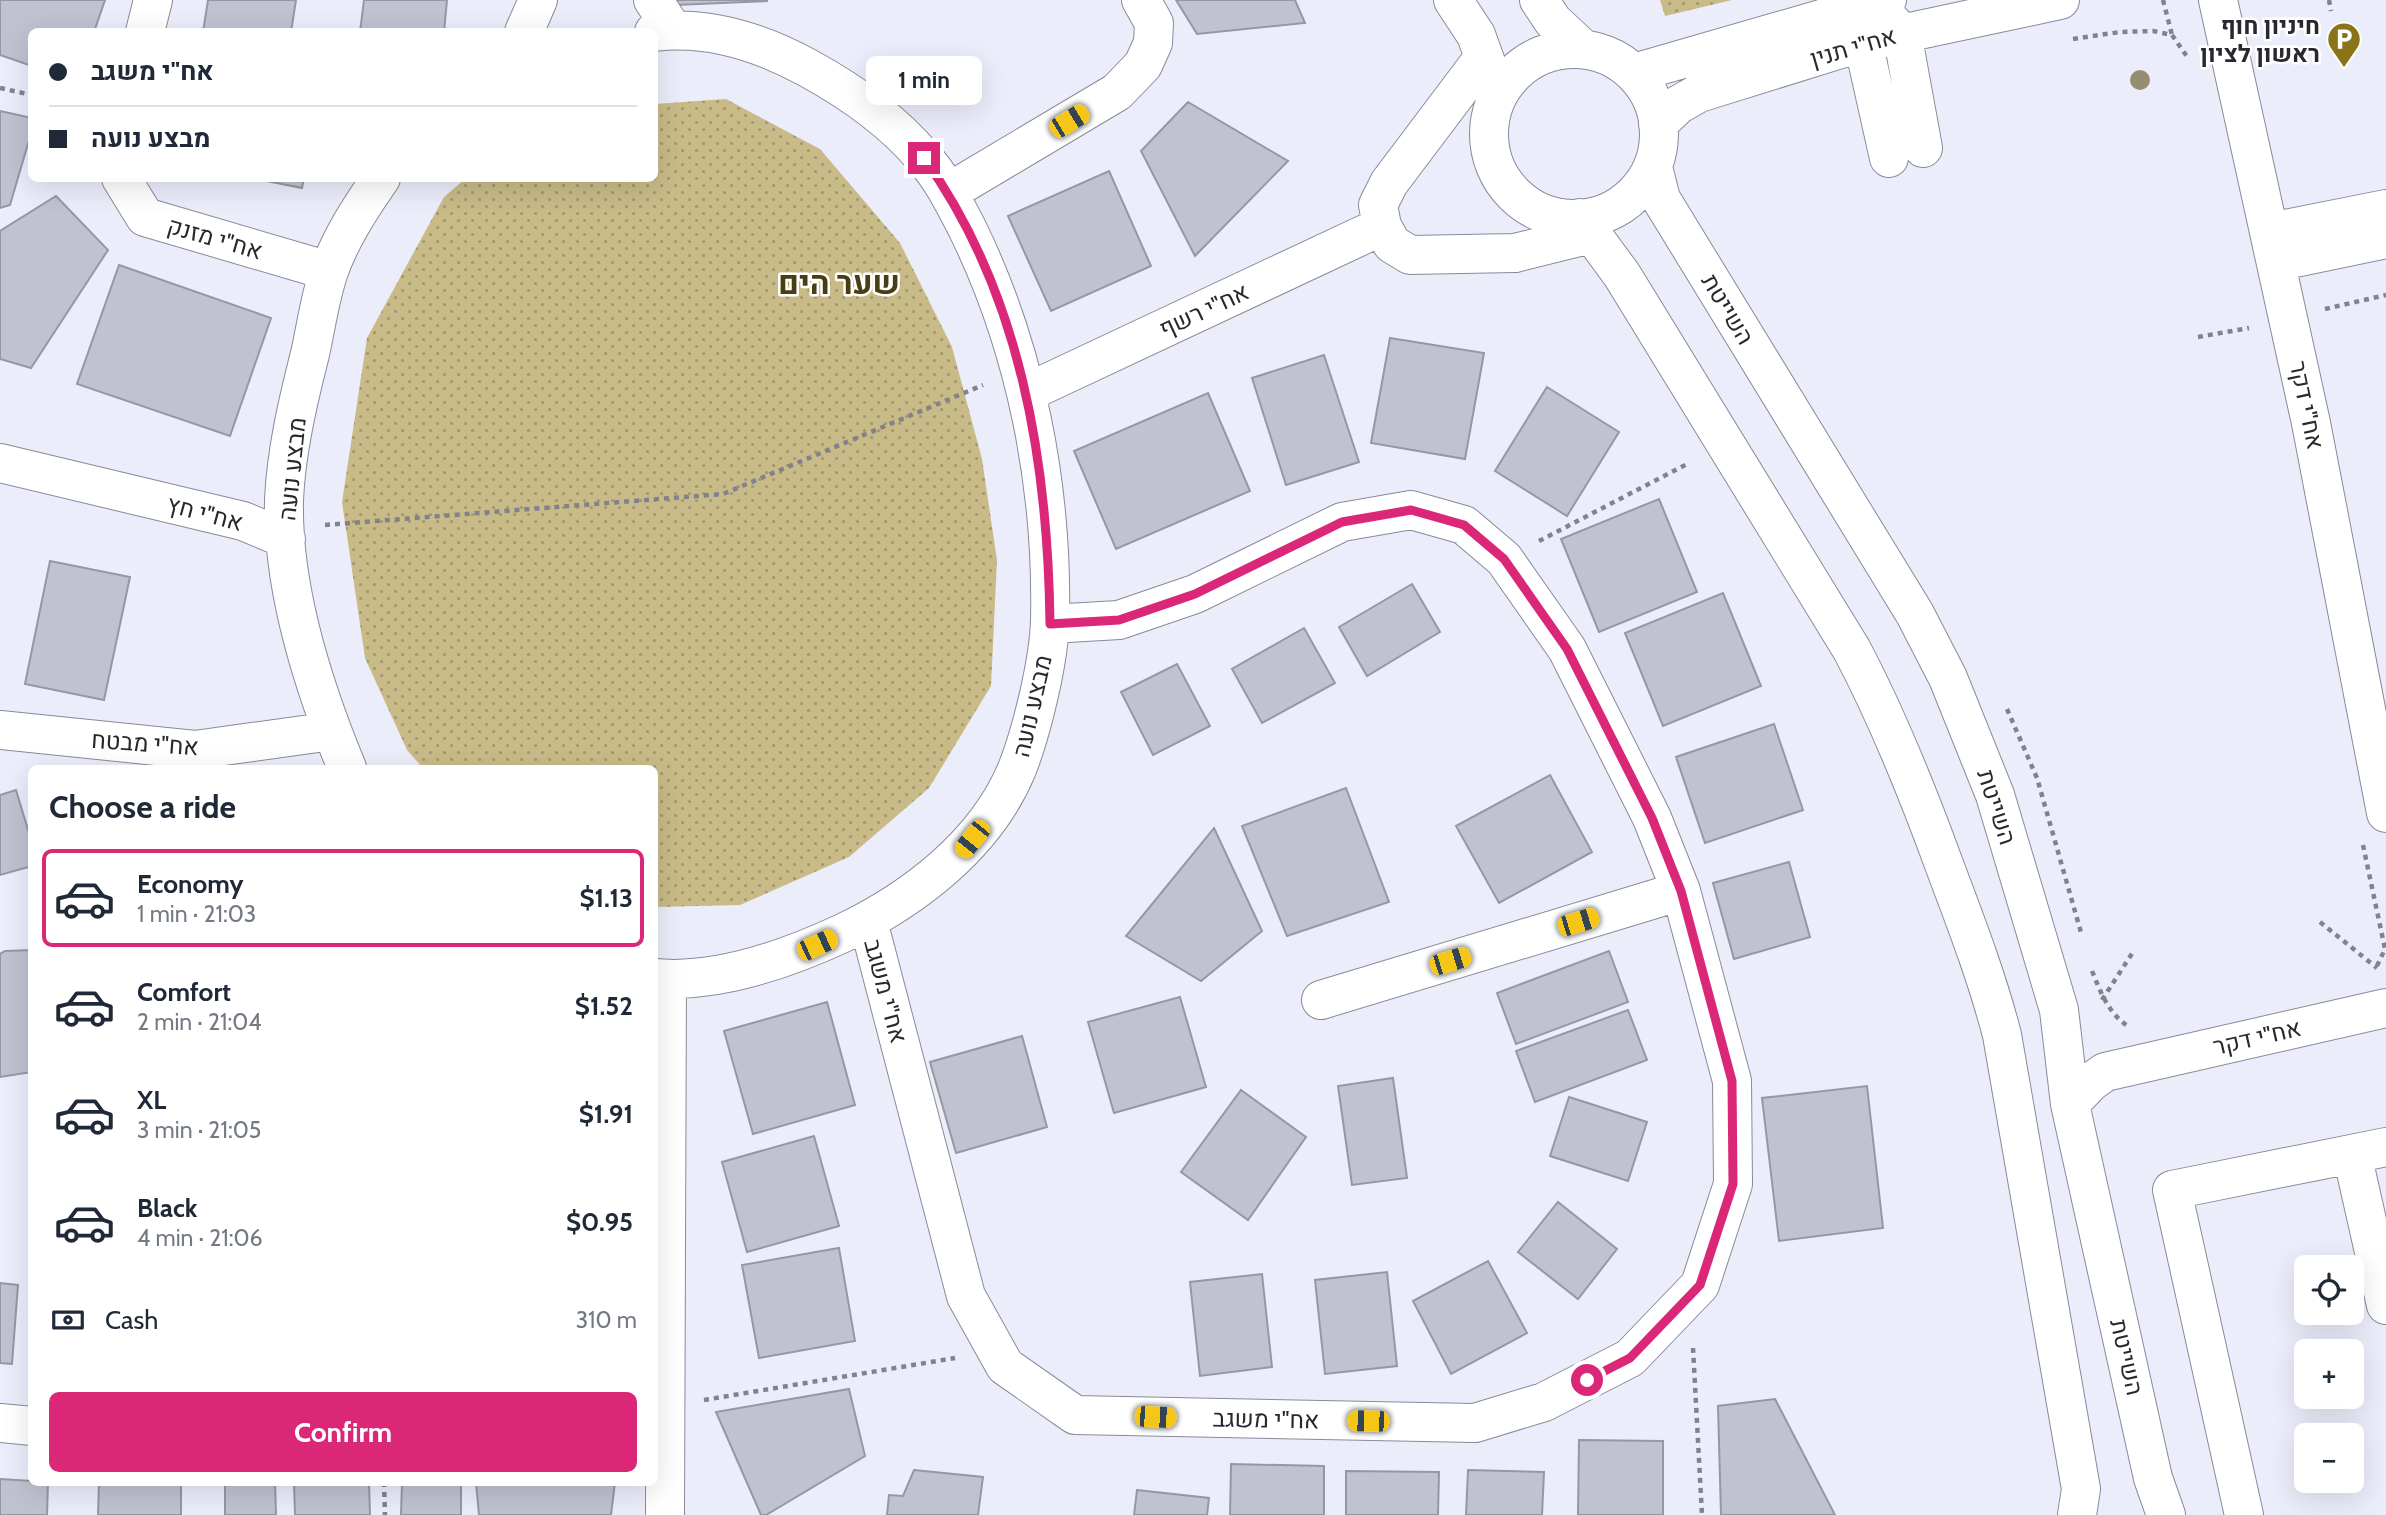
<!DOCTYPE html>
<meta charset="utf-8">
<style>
body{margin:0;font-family:Cabin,Heebo,sans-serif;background:#f2f2f3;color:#1f2937;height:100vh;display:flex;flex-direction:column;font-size:26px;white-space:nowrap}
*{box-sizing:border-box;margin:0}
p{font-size:23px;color:#747a83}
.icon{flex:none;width:38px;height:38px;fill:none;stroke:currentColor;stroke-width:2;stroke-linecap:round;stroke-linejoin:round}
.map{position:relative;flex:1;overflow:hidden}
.panel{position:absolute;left:28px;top:765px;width:630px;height:721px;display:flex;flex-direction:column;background:#fff;border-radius:10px;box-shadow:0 7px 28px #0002}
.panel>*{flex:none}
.top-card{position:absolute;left:28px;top:28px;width:630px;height:154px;border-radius:10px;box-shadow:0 7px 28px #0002;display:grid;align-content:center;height:154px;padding:0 21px;background:#fff}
.fabs{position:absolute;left:2294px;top:1255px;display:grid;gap:14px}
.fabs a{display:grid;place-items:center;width:70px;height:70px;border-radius:10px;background:#fff;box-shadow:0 7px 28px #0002;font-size:35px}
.end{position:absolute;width:32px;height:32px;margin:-16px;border:9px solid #db2777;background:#fff;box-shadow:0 0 0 4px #fff}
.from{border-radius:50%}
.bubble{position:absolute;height:49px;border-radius:10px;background:#fff;box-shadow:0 7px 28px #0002;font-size:23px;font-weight:800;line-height:49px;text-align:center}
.car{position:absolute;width:21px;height:42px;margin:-21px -10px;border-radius:9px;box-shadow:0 0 5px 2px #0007;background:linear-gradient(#f5c518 24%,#345 0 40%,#f5c518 0 76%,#345 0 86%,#f5c518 0)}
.top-card b{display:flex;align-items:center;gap:24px;height:66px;font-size:26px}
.top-card b+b{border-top:2px solid #e0e1e3}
.top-card i{width:18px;height:18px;background:#1f2937}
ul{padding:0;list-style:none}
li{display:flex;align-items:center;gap:21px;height:98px;margin:0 14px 10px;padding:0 7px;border:4px solid transparent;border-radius:10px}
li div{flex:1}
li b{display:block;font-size:26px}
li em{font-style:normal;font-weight:800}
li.on{border-color:#db2777}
li>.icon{width:63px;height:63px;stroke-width:1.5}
h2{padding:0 21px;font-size:32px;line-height:84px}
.pay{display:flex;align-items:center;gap:18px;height:77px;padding:0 21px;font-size:26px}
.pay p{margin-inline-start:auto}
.button{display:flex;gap:14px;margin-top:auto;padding:14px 21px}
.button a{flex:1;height:80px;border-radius:10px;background:#db2777;color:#fff;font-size:28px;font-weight:800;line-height:80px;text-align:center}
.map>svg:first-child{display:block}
</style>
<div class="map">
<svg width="2386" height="1515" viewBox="0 0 2386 1515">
<defs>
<pattern id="grass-dots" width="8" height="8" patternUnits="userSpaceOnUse" patternTransform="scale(1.75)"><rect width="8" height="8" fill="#c9bb88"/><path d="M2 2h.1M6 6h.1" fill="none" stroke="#a39870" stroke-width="1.8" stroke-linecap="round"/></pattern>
</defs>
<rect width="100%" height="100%" fill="#ecedfb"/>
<!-- grass -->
<path fill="url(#grass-dots)" d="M1660,0H1732L1665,16Z
M726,99L820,149L900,243L952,347L982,459L997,560L991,686L929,788L849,857L740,905L655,907L654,768H423L407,750L365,658L342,502L367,338L444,197L465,179L654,178L655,104Z"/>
<!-- building -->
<path fill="#c1c2d0" stroke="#9697a4" stroke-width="2" d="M0,0H105L94,32H32V66L0,55Z
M208,0H296L291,32H203Z
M364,0H447L444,32H360Z
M674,0H767V1L675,5Z
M1176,0H1295L1305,23L1197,34Z
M1188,102L1288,161L1195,256L1141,151Z
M0,111L32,118V130L10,205L0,208Z
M1109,171L1151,266L1051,311L1008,216Z
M252,178H304L302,188Z
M56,196L108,250L31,368L0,359V231Z
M119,265L271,318L230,436L77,384Z
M1390,338L1484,353L1465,459L1371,443Z
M1324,355L1359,462L1286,485L1252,378Z
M1547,387L1619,432L1567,516L1495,471Z
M1208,393L1250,491L1116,549L1074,451Z
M1659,499L1697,592L1599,632L1561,539Z
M50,561L130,577L104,700L25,684Z
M1412,584L1440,632L1367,676L1339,627Z
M1723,593L1761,686L1663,726L1625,633Z
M1304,628L1335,683L1262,723L1232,669Z
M1177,664L1210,726L1153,755L1121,692Z
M1774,724L1803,810L1705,843L1676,757Z
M1550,775L1592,852L1499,903L1456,826Z
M1346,788L1389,902L1287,936L1242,826Z
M16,790L32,843V866L0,875V795Z
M1214,828L1262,931L1201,981L1126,936Z
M1789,862L1810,937L1734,959L1713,883Z
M32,950V1072L0,1077V954L5,951Z
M1609,951L1628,1002L1516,1044L1497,993Z
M1180,997L1206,1087L1114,1113L1088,1022Z
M827,1002L855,1105L753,1134L724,1031Z
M1628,1010L1647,1060L1535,1102L1516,1051Z
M1022,1036L1047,1127L956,1153L930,1062Z
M1393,1078L1407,1178L1352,1185L1338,1086Z
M1867,1086L1883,1228L1779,1241L1762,1098Z
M1241,1090L1306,1137L1248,1220L1181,1172Z
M1569,1097L1647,1122L1628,1181L1550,1156Z
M814,1136L839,1226L747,1252L722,1162Z
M1558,1202L1617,1249L1578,1299L1518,1252Z
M839,1248L855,1341L759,1358L742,1265Z
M1488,1261L1527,1333L1451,1374L1413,1301Z
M1387,1272L1397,1366L1325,1374L1315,1280Z
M1262,1274L1272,1367L1200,1376L1190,1282Z
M0,1283L18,1285L12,1364L0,1363Z
M849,1389L865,1456L766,1515H761L716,1412Z
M1775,1399L1835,1515H1721L1718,1406Z
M1579,1440L1663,1441V1515H1578Z
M1231,1464L1324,1466V1515H1230Z
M914,1470L983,1477L978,1515H887L889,1495L903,1496Z
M1468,1470L1544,1472L1542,1515H1466Z
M1346,1471L1439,1472L1438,1515H1346Z
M0,1479L48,1482L47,1515H0Z
M225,1482H275L276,1515H225Z
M294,1482H369L370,1515H295Z
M402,1482H461V1515H401Z
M476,1482H615L611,1515H479Z
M99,1483L181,1484V1515H98Z
M1137,1490L1209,1498L1207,1515H1134Z"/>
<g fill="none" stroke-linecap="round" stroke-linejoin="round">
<!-- minor casing -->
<g stroke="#898a97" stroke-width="40">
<path id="minor" d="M653,0L673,30
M1453,0L1476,35L1492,79
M1539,0L1553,21L1583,49
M2218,0L2311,423L2386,813
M1885,15L1902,33L1923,148
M1870,19L1863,42L1889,158
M145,32L153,0
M524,32L538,0
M654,32C708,25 762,43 808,68C850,91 892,120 923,157C942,178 954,203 967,228C1026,348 1053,486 1050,620C1049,661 1032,731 1017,769C986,844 914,899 843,933C787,959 717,984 654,978
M1489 134a85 85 0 1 1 170 0a85 85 0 1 1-170 0Z
M1484,57L1389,183L1378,205L1382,226L1392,244L1410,255L1515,253L1591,234
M1634,73L1887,0
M1658,124L1678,105L1699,93L1863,42L2060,0
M1653,167L1661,199L1915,614L1948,678L1995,795L2059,1010L2070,1104L2153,1478L2166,1515
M121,178L145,217L329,271
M949,192L1117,92L1143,65L1153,43L1154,23L1141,0
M1580,218L1622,275L1852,650C1889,720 1918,793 1945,867C1966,923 1987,977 2002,1035L2081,1489L2077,1515
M2270,232L2386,209
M2276,262L2386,239
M1026,393L1382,226
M0,463L243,521L286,539
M0,730L195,750L332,731
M347,768C313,686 282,590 284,500C286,452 298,401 310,354C316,327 320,297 329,271C341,237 361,207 381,178
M868,921L966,1296L1005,1366L1075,1415L1475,1423L1544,1402L1630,1358L1700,1285L1733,1184L1732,1081L1681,891L1652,818L1567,649L1504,559L1464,525L1411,510L1342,522L1195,594L1119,620L1050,624
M1321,1000L1681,891
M2070,1104L2091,1082L2105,1072L2386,1008
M2352,1154L2386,1305
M0,1423L32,1426
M665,1515L667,979
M2244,1515L2172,1190L2386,1147"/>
</g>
<!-- path -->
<path stroke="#82828c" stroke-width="4.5" stroke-dasharray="5 5" stroke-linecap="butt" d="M2163,0L2172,35
M2329,0L2331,11
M2073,39L2120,32L2153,31L2172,35L2188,58
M0,88L32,95
M2325,309L2386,295
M2198,337L2249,328
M325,525L723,494L983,385
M1539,541L1689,463
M2007,709L2037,778L2082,936
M2363,845L2385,949L2376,968
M2320,922L2377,968
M2092,971C2101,993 2108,1013 2129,1027
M2102,1000L2133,952
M1693,1348L1702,1515
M704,1400L955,1358
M384,1482L385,1515"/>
<!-- minor -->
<use href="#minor" stroke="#fff" stroke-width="38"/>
</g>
<!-- trees -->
<circle fill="#958e71" cx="2140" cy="80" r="10"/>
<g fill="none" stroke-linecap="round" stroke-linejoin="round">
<!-- route -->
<path stroke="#db2777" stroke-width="9" d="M924,158C1021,293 1048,462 1050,624L1119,620L1195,594L1342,522L1411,510L1464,525L1504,559L1567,649L1652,818L1681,891L1732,1081L1733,1184L1700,1285L1630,1358L1587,1380"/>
</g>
<!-- icons -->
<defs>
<g id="parking-pin" transform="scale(1.75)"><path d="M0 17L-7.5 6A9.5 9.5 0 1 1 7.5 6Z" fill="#8a7418" stroke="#fff"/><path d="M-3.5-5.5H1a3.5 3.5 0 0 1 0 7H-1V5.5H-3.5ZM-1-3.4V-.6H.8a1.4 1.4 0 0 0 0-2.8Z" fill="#fff"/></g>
</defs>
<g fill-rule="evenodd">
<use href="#parking-pin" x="2344" y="39"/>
</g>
<g text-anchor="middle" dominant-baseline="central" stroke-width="5" stroke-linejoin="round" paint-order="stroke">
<!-- poi labels -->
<g font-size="24" font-weight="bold" fill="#28282e" stroke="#fff" text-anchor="end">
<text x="2320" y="25">חיניון חוף<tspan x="2320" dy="28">ראשון לציון</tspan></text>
</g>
<!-- street labels -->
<g font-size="24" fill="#28282e" stroke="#fff">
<text transform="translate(1853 47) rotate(-16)">אח"י תנין</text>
<text transform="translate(215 238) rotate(16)">אח"י מזנק</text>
<text transform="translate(1728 309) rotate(59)">השייטת</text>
<text transform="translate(1204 310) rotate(-25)">אח"י רשף</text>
<text transform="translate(2307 405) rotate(78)">אח"י דקר</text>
<text transform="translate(292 469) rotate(-84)">מבצע נועה</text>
<text transform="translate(205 513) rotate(15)">אח"י חץ</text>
<text transform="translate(1032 706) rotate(-77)">מבצע נועה</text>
<text transform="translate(145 743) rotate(4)">אח"י מבטח</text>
<text transform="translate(1997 807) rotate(72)">השייטת</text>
<text transform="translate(886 991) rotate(75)">אח"י משגב</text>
<text transform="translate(2257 1037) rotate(-13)">אח"י דקר</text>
<text transform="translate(2127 1357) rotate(77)">השייטת</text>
<text transform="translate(1266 1419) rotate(1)">אח"י משגב</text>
</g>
<!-- district labels -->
<g font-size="32" font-weight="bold" fill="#483e14" stroke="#fff">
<text x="839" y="282">שער הים</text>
</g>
</g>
</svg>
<div class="fabs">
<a><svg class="icon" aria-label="locate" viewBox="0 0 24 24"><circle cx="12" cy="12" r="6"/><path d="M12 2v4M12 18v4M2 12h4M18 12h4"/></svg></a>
<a>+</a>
<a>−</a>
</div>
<i class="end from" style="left:1587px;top:1380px"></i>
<i class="end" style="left:924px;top:158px"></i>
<div class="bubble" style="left:866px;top:56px;width:116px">1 min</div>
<i class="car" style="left:1069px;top:121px;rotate:59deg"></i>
<i class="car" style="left:972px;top:839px;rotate:219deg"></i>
<i class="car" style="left:1578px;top:922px;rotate:73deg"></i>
<i class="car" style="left:817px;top:945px;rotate:65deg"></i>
<i class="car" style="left:1450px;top:961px;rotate:73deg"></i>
<i class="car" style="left:1155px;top:1417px;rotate:92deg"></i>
<i class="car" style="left:1368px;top:1421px;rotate:271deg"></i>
<div class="top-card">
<b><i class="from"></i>אח&quot;י משגב</b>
<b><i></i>מבצע נועה</b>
</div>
<section class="panel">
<h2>Choose a ride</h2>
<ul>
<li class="on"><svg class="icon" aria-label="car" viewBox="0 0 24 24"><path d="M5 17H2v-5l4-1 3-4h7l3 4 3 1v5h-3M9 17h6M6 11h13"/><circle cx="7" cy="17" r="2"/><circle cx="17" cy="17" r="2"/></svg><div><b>Economy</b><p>1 min · 21:03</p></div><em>$1.13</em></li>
<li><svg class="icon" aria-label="car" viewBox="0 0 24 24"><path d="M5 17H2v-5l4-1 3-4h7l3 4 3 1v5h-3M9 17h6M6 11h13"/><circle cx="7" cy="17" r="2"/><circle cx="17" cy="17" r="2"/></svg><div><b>Comfort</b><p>2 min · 21:04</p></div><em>$1.52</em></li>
<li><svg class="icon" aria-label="car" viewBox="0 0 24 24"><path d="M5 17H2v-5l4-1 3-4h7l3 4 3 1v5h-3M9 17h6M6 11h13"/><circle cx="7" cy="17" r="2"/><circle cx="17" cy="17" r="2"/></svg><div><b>XL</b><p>3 min · 21:05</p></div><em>$1.91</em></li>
<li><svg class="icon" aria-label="car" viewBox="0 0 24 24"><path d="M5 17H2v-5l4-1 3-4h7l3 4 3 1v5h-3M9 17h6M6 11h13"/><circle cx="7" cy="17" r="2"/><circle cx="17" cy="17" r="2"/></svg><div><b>Black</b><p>4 min · 21:06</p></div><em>$0.95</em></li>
</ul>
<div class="pay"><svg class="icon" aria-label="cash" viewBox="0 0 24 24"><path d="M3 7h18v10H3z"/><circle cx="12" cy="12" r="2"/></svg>Cash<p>310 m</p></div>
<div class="button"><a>Confirm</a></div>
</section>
</div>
